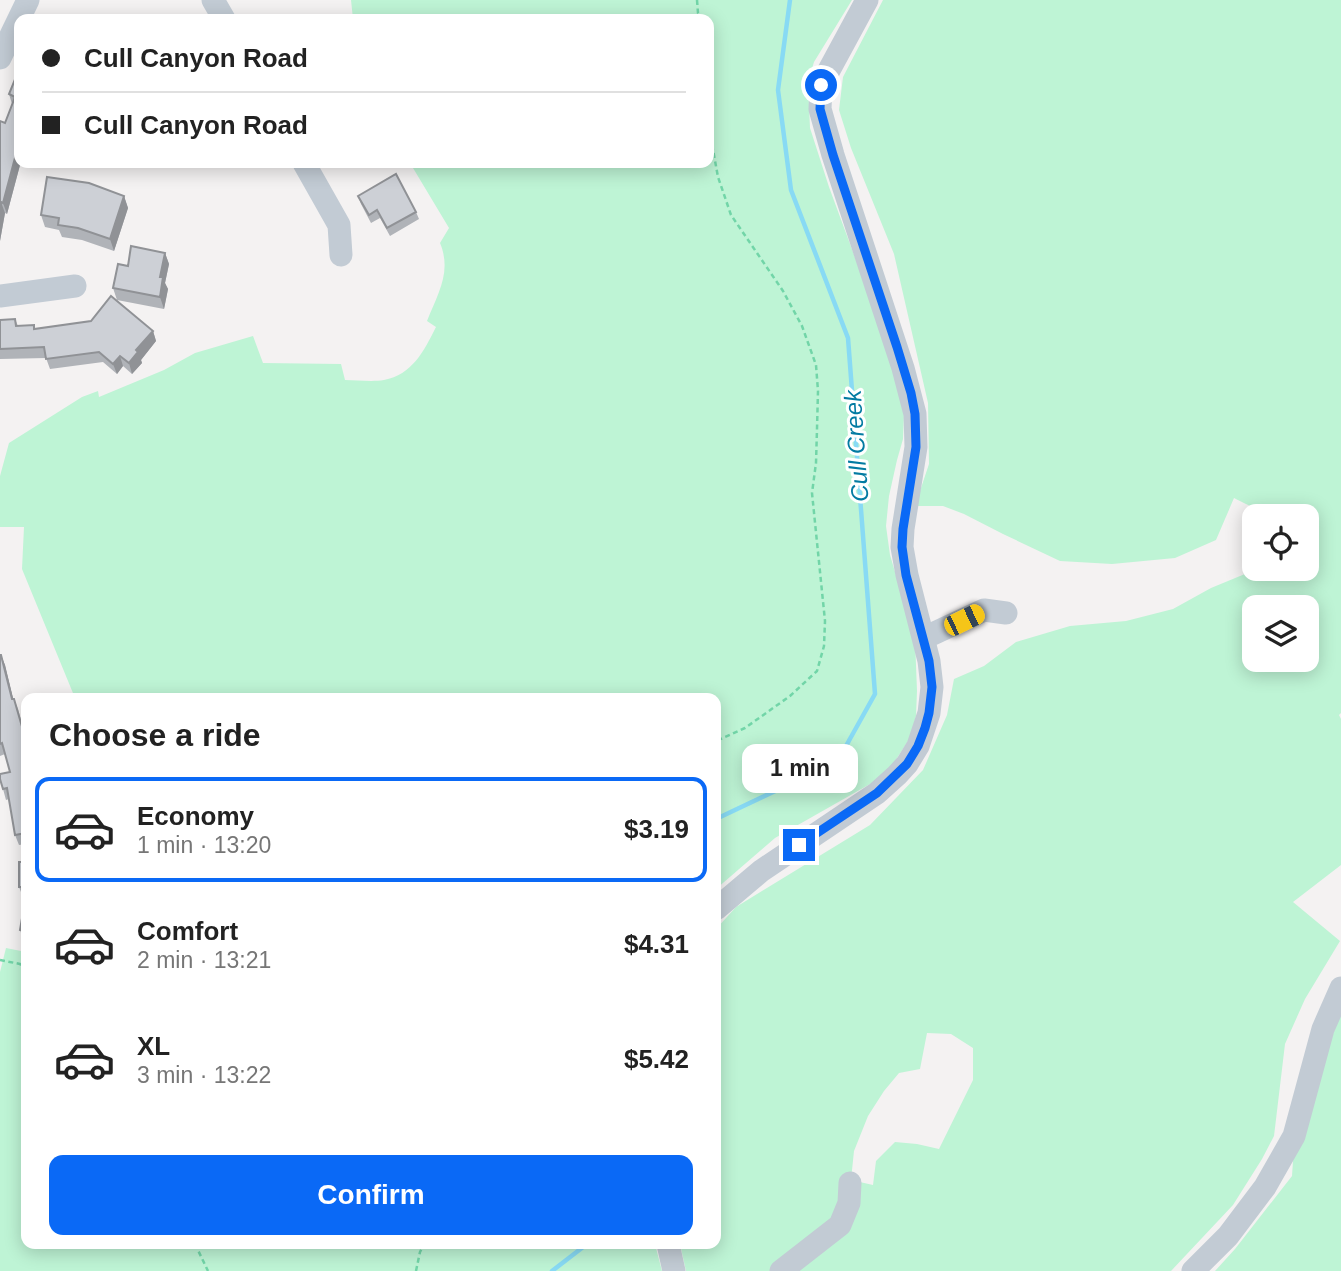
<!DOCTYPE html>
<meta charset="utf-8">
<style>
body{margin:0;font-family:Arial,sans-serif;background:#f6f6f6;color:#222;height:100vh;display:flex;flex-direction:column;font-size:26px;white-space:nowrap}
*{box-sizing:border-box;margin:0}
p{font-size:23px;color:#767676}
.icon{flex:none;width:38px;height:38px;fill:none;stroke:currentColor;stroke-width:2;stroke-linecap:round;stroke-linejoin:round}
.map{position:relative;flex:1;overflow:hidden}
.drawer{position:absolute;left:21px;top:693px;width:700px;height:556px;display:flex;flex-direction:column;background:#fff;border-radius:14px;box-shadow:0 4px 18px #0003}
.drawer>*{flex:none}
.hud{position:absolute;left:14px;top:14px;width:700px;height:154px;border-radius:14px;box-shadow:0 4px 18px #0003;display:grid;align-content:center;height:154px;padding:0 28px;background:#fff}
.controls{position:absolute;left:1242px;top:504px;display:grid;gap:14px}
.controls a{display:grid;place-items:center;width:77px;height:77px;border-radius:14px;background:#fff;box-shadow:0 4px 18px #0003;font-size:35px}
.end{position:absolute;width:32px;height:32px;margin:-16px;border:9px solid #0a69f6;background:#fff;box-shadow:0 0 0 4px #fff}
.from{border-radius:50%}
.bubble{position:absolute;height:49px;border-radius:14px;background:#fff;box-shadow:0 4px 18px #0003;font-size:23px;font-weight:700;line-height:49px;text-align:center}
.car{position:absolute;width:21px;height:42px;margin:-21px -10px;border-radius:9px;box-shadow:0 0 5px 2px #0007;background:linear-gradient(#f5c518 24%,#345 0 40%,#f5c518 0 76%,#345 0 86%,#f5c518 0)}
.hud b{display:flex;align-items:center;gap:24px;height:66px;font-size:26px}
.hud b+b{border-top:2px solid #e0e0e0}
.hud i{width:18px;height:18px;background:#222}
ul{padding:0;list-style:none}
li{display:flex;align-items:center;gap:21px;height:105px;margin:0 14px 10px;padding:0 14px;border:4px solid transparent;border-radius:14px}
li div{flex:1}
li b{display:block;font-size:26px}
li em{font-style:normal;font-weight:700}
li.active{border-color:#0a69f6}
li>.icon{width:63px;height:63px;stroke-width:1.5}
h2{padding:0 28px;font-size:32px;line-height:84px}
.cta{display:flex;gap:14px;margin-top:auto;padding:14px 28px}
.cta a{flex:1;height:80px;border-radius:14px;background:#0a69f6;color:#fff;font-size:28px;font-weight:700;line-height:80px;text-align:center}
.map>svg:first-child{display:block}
</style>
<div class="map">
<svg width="1341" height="1271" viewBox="0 0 1341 1271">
<rect width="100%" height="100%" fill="#f4f2f2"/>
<!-- green -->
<path fill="#bef4d5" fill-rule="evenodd" d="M351,0H852L814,62L808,82L810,128L829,187L884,336L904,415L903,439L897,460L889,496L886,526L890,555L915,639L917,691L916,716L910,738L886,775L775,838L716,889V698H75L22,569L24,527H0V476L9,443L82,397L98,391L99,397L164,370L195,353L253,336L263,363L341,364L345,380C357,380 372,382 384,380C412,375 424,351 436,327L427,321C438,293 452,272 440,243L449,228L410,163H709V19H353Z
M883,0H1341V713L1339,715L1341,719V865L1293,902L1340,941L1305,999L1285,1044L1274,1136L1262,1159L1233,1205L1171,1271H686L680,1244H716V929L736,907L870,825L923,770L947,715L954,679L984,666L1016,642L1070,626L1126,621L1173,609L1211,588L1257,569H1307V516C1274,516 1263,513 1234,498L1216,540L1175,558L1112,564L1060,561L1003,534L964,514L943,506H915L929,464L928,403L894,254L851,148L839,110L843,77ZM1255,607H1307V660H1255ZM927,1033L951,1034L973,1048V1080L939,1149L917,1144L895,1142L876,1161L873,1185L851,1180L854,1151L868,1116L884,1091L899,1073L920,1069Z
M6,948L26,952V1244H655L662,1271H0V972Z
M1341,1011V1271H1215L1235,1249L1292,1176L1294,1146Z"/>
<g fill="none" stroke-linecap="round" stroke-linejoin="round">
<!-- stream -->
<path stroke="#88daf4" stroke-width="4.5" d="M716,819L809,775L846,746L875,694L848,338L791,190L778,90L790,0
M552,1271L587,1244"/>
<!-- path -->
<path stroke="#72d5a8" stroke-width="2.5" stroke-dasharray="5 3.5" stroke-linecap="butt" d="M697,0L698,13L701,19
M709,128L718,177L731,215L783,291L802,326L816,365L818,391L817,429L816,463L812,493L825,621L824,646L817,671L790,696L745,728L716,741
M0,960L20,964L26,970
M195,1244L208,1271
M416,1271L420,1252L424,1244"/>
<!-- minor -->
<path stroke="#c2cbd4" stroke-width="23" d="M213,0L224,19
M0,58L28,0
M304,163L339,225L341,255
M0,296L75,286
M924,638L984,610L1006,613
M716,909L761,871L877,793L897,775L907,764L918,746L929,713L932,687L929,661L907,575L902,547L903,529L916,447L915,414L903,368L833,155L820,109L821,85L867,0
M668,1244L674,1271
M781,1271L840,1225L849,1203L850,1183
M1193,1271L1228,1236L1265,1187L1294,1136L1323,1029L1341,988"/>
</g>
<!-- wall -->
<path fill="#b0b3b8" d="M19,72V163H26L24,167L20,165L7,214L5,213L0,241V121L5,123L12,104L9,94Z
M124,196L128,208L114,251L82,240L62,237L59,230L45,227L41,215Z
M358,196L416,212L419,219L390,236L380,218L371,223L361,204Z
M165,253L169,264L165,283L168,289L164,309L117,300L113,288L128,266Z
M15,319L18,326L35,328L153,331L156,341L141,360L142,363L132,374L123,366L117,374L103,362L50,369L46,358L0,359V320Z
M0,655L5,665L13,699H14L18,709L26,738V844L19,845L15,835L9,799L6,800L3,789L10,772L5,754L0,756Z
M26,862V941H24L20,930L26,897H23L19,887Z"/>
<!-- shaded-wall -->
<path fill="#909296" d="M16,154L20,165L7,214L3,203Z
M124,196L128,208L114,251L110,239Z
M1,202L5,213L0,241V207Z
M165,253L169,264L165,283L168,289L164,309L160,297V277Z
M153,331L156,341L141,360L142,363L132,374L129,363L136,350Z
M120,356L123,366L117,374L113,364Z
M1,655L5,665L16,710L12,699Z"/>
<!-- building -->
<path fill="#cdd0d6" stroke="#909296" stroke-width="2" d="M18,72H19V155L16,154L3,203L1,202L0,207V121L5,123L15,97L9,94Z
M396,174L416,212L387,228L377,210L369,215L358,196Z
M47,177L89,183L124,196L110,239L78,228L58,225L59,218L41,215Z
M131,246L165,253L160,277H163L160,297L113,288L118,264L128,266Z
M111,296L153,331L136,350L138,352L129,363L120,356L113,364L99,352L46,359L44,347L0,349V320L15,319L16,326L34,325V329L91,321Z
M0,655H1L12,699H14L25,737H23L26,750V833L15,835L7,788L3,789L0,779V774L10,772L2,743L0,744Z
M19,862H26V887H19Z
M26,895V931L20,930Z"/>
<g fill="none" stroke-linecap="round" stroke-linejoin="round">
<!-- route -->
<path stroke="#0a69f6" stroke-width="9" d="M799,845L877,793L907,764L918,746L925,728L929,713L932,687L929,661L906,575L902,547L903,529L916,447L915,414L911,393L897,347L833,155L820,109L821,85"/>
</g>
<g text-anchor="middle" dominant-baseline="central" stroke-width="6" stroke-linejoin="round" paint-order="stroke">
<!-- water labels -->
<g font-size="24" font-style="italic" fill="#037ba2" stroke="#fff">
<text transform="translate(856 446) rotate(-94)">Cull Creek</text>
</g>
</g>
</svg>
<div class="controls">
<a><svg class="icon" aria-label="locate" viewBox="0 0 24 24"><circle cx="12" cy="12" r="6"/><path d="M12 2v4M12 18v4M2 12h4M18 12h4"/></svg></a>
<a><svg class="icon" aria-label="layers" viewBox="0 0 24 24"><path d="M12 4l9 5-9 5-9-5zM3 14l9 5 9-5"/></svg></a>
</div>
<i class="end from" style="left:821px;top:85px"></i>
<i class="end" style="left:799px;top:845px"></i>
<div class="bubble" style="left:742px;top:744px;width:116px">1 min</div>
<i class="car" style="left:964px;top:620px;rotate:64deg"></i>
<div class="hud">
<b><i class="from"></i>Cull Canyon Road</b>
<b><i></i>Cull Canyon Road</b>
</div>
<section class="drawer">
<h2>Choose a ride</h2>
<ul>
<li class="active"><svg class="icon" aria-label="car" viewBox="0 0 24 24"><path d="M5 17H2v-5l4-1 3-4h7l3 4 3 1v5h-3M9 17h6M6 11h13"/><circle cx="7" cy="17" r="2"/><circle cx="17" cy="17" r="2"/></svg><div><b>Economy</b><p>1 min · 13:20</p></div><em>$3.19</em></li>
<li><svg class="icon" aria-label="car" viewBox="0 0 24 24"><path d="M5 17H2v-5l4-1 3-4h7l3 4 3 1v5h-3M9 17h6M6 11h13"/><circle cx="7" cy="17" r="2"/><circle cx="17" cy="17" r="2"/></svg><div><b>Comfort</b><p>2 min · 13:21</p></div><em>$4.31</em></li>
<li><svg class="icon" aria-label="car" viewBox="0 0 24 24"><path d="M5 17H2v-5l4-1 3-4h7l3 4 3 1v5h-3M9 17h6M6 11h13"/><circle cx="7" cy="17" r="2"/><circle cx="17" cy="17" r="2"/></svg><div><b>XL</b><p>3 min · 13:22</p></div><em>$5.42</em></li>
</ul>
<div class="cta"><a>Confirm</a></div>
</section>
</div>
